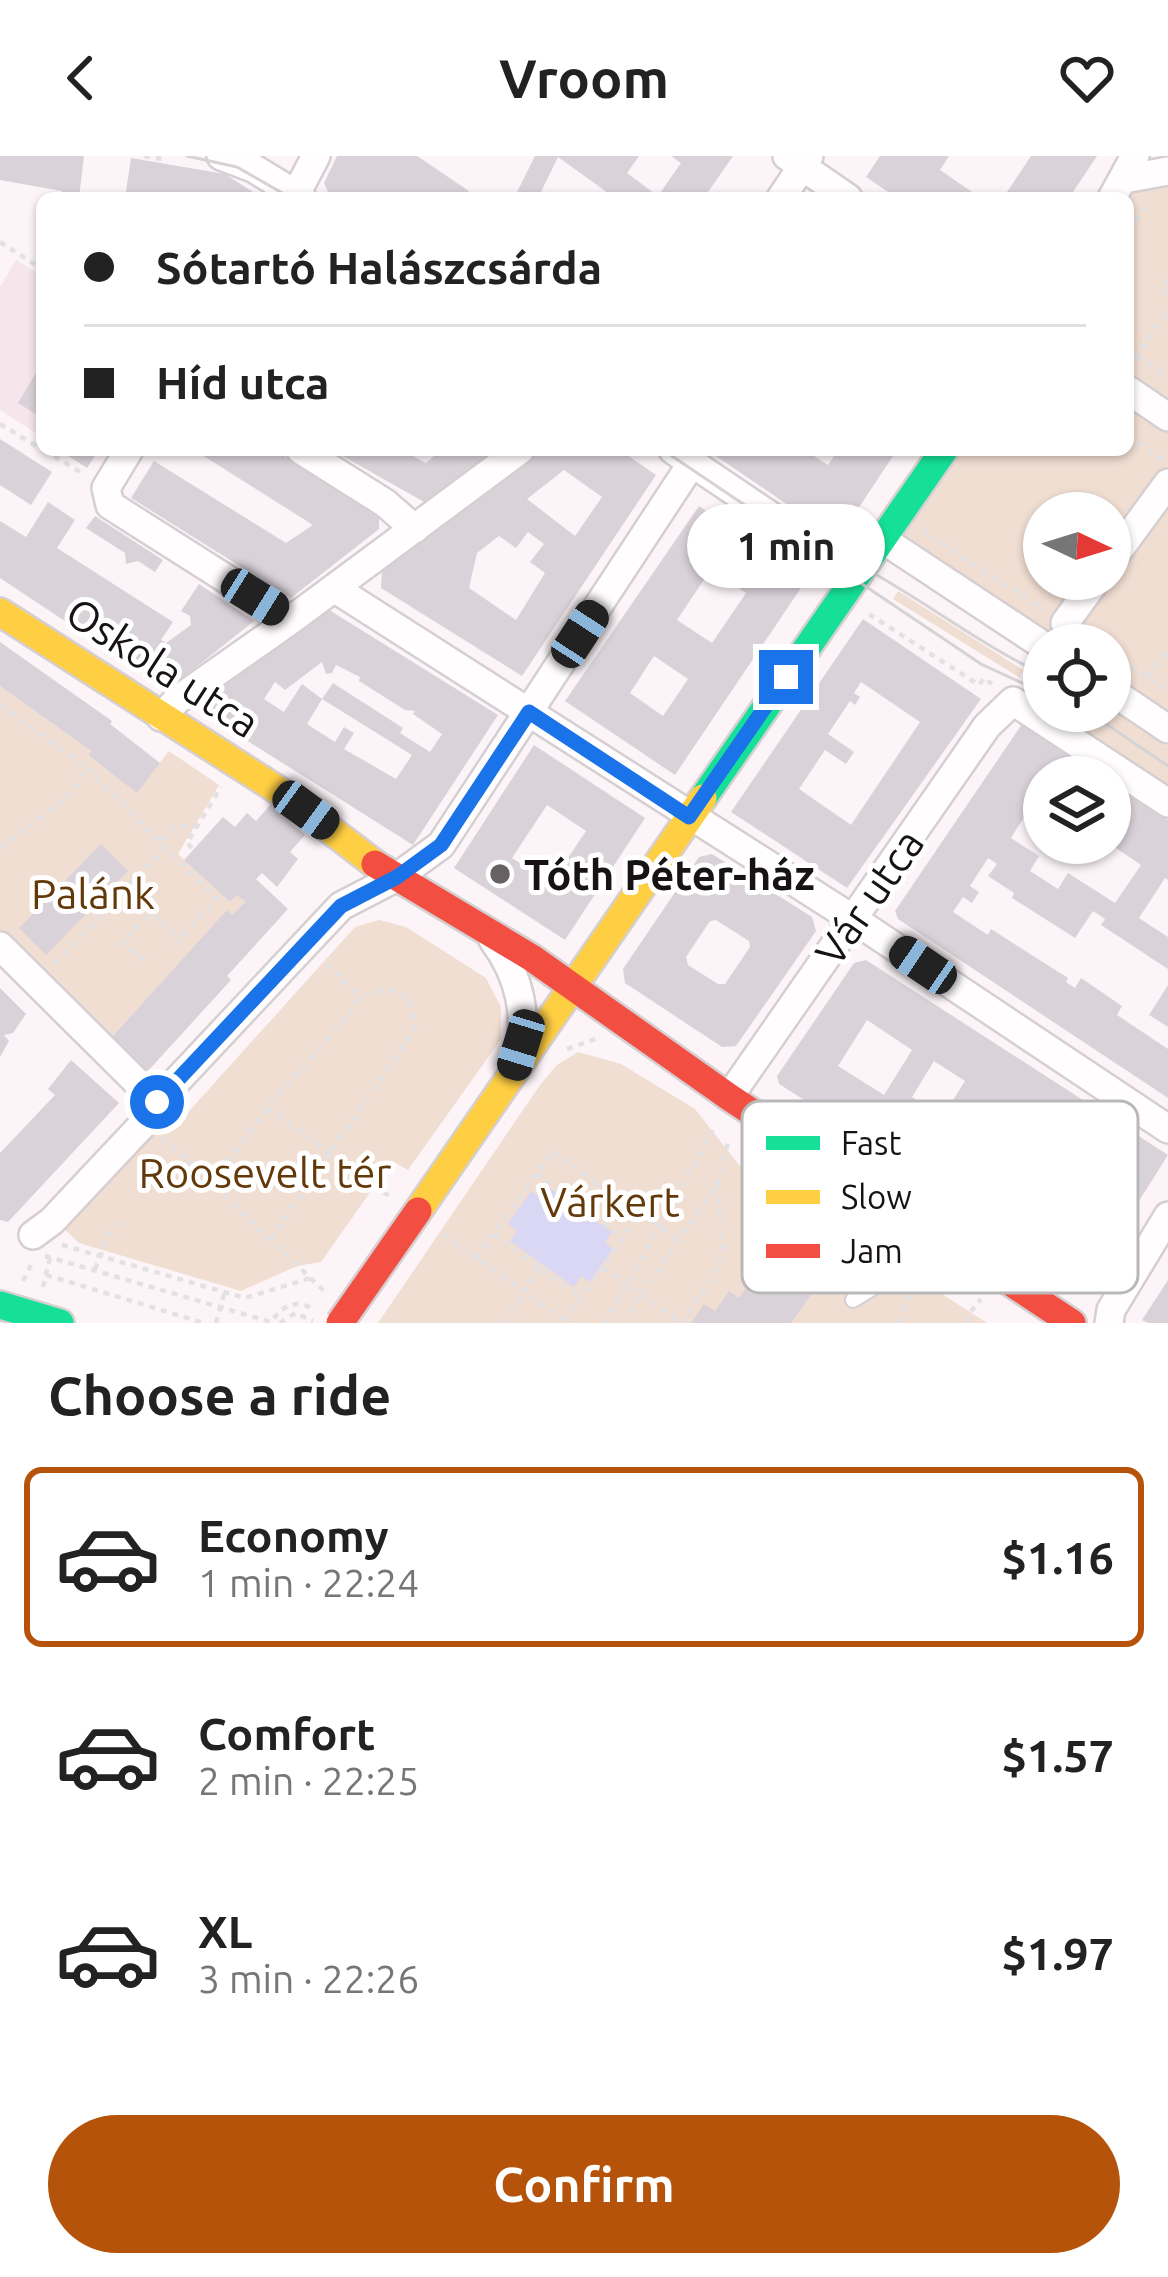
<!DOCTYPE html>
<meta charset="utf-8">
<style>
body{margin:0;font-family:Ubuntu,sans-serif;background:#f6f6f6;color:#222;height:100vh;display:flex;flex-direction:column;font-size:45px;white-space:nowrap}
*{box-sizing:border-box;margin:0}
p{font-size:39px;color:#767676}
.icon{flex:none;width:66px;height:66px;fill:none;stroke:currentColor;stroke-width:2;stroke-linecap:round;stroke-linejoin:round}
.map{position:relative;height:1167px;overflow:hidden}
.panel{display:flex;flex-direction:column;background:#fff;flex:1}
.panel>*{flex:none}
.top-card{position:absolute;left:36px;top:36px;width:1098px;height:264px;border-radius:18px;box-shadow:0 3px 9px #0004;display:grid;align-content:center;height:264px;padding:0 48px;background:#fff}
.needle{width:78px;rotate:94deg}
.tools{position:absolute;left:1023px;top:336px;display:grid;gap:24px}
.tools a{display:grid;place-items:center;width:108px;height:108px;border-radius:50%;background:#fff;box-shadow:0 3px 9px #0004;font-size:60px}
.end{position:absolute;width:54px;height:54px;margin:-27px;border:15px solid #1a73e8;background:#fff;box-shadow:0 0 0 6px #fff}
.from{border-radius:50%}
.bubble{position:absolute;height:84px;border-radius:42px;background:#fff;box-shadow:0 3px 9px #0004;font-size:39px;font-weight:700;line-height:84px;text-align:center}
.car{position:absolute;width:36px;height:72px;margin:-36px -18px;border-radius:15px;box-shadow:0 0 9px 3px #0007;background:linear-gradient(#222 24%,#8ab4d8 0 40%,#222 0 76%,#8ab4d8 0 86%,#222 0)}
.top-card b{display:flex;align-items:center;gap:42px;height:114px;font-size:45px}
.top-card b+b{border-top:3px solid #e0e0e0}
.top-card i{width:30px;height:30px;background:#222}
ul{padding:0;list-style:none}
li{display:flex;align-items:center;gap:36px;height:180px;margin:0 24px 18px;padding:0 24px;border:6px solid transparent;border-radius:18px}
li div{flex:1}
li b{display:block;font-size:45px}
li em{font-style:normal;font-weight:700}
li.on{border-color:#b45309}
li>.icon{width:108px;height:108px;stroke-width:1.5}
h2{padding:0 48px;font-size:54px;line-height:144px}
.primary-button{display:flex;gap:24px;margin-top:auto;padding:24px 48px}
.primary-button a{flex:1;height:138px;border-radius:72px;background:#b45309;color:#fff;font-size:48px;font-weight:700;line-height:138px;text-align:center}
header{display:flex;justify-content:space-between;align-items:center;height:156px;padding:0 48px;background:#fff;font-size:54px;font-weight:700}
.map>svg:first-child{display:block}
</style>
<header><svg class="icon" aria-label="back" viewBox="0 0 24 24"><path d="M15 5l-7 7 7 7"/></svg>Vroom<svg class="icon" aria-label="heart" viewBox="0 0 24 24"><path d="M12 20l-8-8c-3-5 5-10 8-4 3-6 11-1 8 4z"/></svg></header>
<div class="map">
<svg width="1168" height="1167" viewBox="0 0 1168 1167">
<rect width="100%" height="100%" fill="#fcf4f7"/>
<!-- built -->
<path fill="#f6e6ec" d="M16,104L42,120L41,280L0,254V131Z"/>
<!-- green -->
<path fill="#f1ded3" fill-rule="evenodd" d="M1168,15V573L1110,534V489H1044L882,383L954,294H1128V42H1114ZM1044,357H1110V423H1044Z
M898,435L1023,514L1020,522L893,443Z
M0,530L91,595L88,599L137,636L169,595L219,629L178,698L230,746L237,739L245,746L232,759L227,755L111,882L0,777Z
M1110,551L1168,590V632L1054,555H1110Z
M379,764L406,771L486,822L501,851V883L408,1014L392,1005L321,1106L297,1110L241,1135L79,1087L61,1070L149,975L172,974L355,771Z
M578,896L621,908L695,953L739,1009L810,1060L861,1067L942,1138L987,1167H378L540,929L557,909Z"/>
<!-- water -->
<path fill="#d9d7f3" d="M548,1031L612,1076L605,1087L613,1093L589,1126L581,1120L574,1131L510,1085L517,1075L508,1068L531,1035L540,1041Z"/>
<!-- building -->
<path fill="#dad2d9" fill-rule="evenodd" d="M0,0H84L79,42H61L62,35L0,24Z
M337,0H417L469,35L465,42H331L324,27Z
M535,0H639L627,17L658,40L681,7L671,0H733L704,42H615L558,1L538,42H514Z
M880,0H949L940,14L981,42H897L866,21Z
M1031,0H1097L1069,42H1003Z
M131,2L225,18L262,42H125Z
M42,207V262L18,247Z
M0,283L52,316L31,349L0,329Z
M59,294H99L87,312Z
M194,294H275L379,362V373L291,442L131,342L154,305L286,387L313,369Z
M332,294H401L426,307L441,294H496L436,347H426Z
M538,294H620L656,319L522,520L381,432L382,412ZM564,314L602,341L575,380L527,343ZM528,376L544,388L530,406L545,417L516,464L469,432L477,397L499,380L516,392Z
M707,294H805L828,309L838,294H897L838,383Z
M48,346L75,364L57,392L173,466L161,484L166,487L191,469L190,460L181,455L199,428L254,465L180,524L163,530L0,422V365L26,381Z
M699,350L807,423L675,619L565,545ZM711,413L746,437L712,487L677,464ZM654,500L688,523L663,560L630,537Z
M95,360L163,404L155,416L138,405L126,408L125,397L86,372Z
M326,452L498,559L413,689L227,572L209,554H200V546H209L207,543ZM322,506L326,518L332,517L336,509L360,521L359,525L405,554L415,555L413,558L442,578L430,596L400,577L403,572L333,527L322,543L412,599L396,623L344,593L354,577L344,571L335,586L307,568L322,543L302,528L284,556L264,543L275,526L285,534Z
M863,463L981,543L847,732L731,656ZM861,526L920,566L851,669L799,633L825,594L846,608L854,596L828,578L850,545L855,549L860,541L854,537Z
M0,486L112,565L110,568L160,607L137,637L88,599L91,595L0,530Z
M1022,568L1103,621H1044V643L1038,639L1011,682L1039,700L1030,715L1058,733L1068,717L1115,747L1141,709L1110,688V626L1168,664V724L1165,722L1139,762L1168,781V813L1101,769L1105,763L1093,755L1075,782L1012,742L1014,737L988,720L997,708L988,702L970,730L979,736L972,747L963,741L953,756L988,779L991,773L1068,822L1066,826L1075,832L1081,822L1122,850L1117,859L1168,893V942L898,763L895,755Z
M534,589L645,662L565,784L454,712ZM547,649L586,675L551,727L512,702Z
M271,648L305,679L290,696L298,703L277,731L262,717L256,723L288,753L227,820L231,824L147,916L111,882L227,754L232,759L245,746L237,739L230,746L184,704L223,661L235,671L247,657L256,665Z
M1039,687H1070L1061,702Z
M101,688L128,715L46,799L19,772Z
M712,698L812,761L816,775L736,890L722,891L625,827L623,813L699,701ZM716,764L749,785L750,791L725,828H718L688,809L686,801L710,765Z
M866,804L1168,999L1089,1124L779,928L777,920L854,807ZM867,864L912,894L884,939L838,910ZM934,905L965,925L950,949L944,945L937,957L912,941ZM995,978L1076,1029L1073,1034L1080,1039L1073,1050L1050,1030L984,996Z
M1168,829V871L1149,859Z
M0,832L26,858L13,877L4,879L9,885L0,901Z
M71,904L119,947L8,1066L0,1064V997L55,939L48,933Z
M791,1068L838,1101L791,1167H691L704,1148L715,1155L729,1135L739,1142Z
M1168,1124V1167H1148L1142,1164Z"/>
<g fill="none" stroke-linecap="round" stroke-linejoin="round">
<!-- lane casing -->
<g stroke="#d6cfd1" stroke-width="18">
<path id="lane" d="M853,1144L879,1128L892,1114L917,1068"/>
</g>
<!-- street casing -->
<g stroke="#d6cfd1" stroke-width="32">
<path id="street" d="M221,0L253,12L302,42
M787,0L848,42
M1124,23L1168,15
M296,38L316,0
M781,42L809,0
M1112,42L1135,0
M1128,234L1168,261
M129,294L106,332L110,349L291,464
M301,294L385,347L415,373
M673,294L858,419
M882,383L1044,490
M1110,406L1168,327
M334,432L853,763L1168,973
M1065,467L1097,423
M1110,534L1168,573
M161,561L177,544L291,464L520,294
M493,784C520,820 530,863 516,906
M0,790L157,946
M729,941L987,570L1013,545L1168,647
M33,1079L52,1065L146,965L157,946L341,750L397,721L441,689L692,307
M1109,1167L1111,1154L1168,1060"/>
</g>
<!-- fast casing -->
<g stroke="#d6cfd1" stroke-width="32">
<path id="fast" d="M703,642L944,294
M0,1149L60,1167"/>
</g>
<!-- slow casing -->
<g stroke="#d6cfd1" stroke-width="32">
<path id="slow" d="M0,456L281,636L375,708
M418,1055L703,642"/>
</g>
<!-- jam casing -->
<g stroke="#d6cfd1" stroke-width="32">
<path id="jam" d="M375,708L532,802L729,941L1072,1167"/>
</g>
<!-- path -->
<path stroke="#e4e1e3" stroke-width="4.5" stroke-dasharray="6 6" stroke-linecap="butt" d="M144,0L167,4
M1128,74L1150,46
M0,86L42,113
M1168,123L1163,134L1168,144
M1128,193L1168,221
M1129,213L1168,152
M0,268L41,293
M1128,280L1163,304
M44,294L85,319
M925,372L926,378L1043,453
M869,458L979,529L984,522L992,528
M1083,479L1098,489
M1110,497L1168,535
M1149,522L1168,493
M0,549L87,612L217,743L174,789
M162,684L173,671L196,670
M0,692L67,641L87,612
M192,692L187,687L221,631
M127,734L180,783
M145,804L122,787L150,756
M55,807L167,690
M567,893L596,883
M267,952L389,1040
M163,981L324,1135
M536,1018L624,1081
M213,1025L267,952L351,856L359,841L324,804
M582,1051L598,1028
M442,1078L569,1167
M494,1079L582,1141
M271,1083L414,874C416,834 393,828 359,841
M62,1089L245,1142L311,1122
M45,1100L271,1166C283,1149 296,1142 314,1154
M477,1102L552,995L678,1084
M603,1111L681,1167
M95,1113L110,1078L120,1066
M46,1119L204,1167
M23,1125L33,1105
M43,1131L50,1102
M565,1165L641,1057
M216,1167L224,1138
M280,1167L295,1157L313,1165
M504,1167L540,1111
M605,1167L713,974
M622,1167L717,1028L728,987
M682,1167L713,1120L723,1094L717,1028
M899,1167L924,1108
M968,1167L969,1158L981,1143"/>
<!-- lane -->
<use href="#lane" stroke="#fffdfe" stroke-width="14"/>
<!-- street -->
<use href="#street" stroke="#fffdfe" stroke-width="27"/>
<!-- fast -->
<use href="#fast" stroke="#16e098" stroke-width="27"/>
<!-- slow -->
<use href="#slow" stroke="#ffcf43" stroke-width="27"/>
<!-- jam -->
<use href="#jam" stroke="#f24e42" stroke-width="27"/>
<!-- tram -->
<path stroke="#d6d3d4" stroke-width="3" d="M187,0L237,11L291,42
M663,294L981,508L1044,537
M848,403C916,438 975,486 1044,519
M1087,555L1168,610"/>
<!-- jam-bridge casing -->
<g stroke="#d6cfd1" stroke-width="32" stroke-linecap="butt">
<path id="jam-bridge" d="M340,1167L418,1055"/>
</g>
<!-- jam-bridge -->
<use href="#jam-bridge" stroke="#f24e42" stroke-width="27"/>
</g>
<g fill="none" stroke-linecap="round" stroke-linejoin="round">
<!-- route -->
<path stroke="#1a73e8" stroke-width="15" d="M157,946L341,750L397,721L441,689L529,556L689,661L786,521"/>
</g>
<!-- markers -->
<circle fill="#676163" stroke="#fff" stroke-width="4.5" cx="500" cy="718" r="12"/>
<g text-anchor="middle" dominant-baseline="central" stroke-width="10" stroke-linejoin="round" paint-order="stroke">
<!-- street labels -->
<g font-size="42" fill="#171214" stroke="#fff">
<text transform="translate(163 511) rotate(33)">Oskola utca</text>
<text transform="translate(869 741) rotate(-55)">Vár utca</text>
</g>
<!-- poi labels -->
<g font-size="42" font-weight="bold" fill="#171214" stroke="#fff" text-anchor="start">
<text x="524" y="718">Tóth Péter-ház</text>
</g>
<!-- park labels -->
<g font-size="42" fill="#643909" stroke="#fff">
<text x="93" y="737">Palánk</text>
<text x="265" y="1016">Roosevelt tér</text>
<text x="610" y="1045">Várkert</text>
</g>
</g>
<!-- legend -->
<rect x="742" y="945" width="396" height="192" rx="18" fill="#fff" stroke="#b9b8b8" stroke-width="3"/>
<rect x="766" y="980" width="54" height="14" fill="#16e098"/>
<rect x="766" y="1034" width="54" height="14" fill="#ffcf43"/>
<rect x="766" y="1088" width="54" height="14" fill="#f24e42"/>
<g font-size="33" fill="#171214">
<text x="841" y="999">Fast</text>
<text x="841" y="1053">Slow</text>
<text x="841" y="1107">Jam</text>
</g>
</svg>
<div class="tools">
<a><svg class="needle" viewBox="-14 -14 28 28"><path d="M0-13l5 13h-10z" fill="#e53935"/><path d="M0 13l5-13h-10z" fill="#767676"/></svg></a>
<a><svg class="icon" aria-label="locate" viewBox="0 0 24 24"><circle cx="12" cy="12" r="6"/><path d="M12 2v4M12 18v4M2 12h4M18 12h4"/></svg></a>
<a><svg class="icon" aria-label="layers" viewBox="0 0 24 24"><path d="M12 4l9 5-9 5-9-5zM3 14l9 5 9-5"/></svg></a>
</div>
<i class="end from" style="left:157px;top:946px"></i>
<i class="end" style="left:786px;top:521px"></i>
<div class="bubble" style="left:687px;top:348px;width:198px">1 min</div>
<i class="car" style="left:255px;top:441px;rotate:122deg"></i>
<i class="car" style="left:580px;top:478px;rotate:33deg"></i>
<i class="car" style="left:306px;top:654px;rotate:126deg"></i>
<i class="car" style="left:923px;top:809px;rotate:304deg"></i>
<i class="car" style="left:521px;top:889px;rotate:197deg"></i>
<div class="top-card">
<b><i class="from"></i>Sótartó Halászcsárda</b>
<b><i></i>Híd utca</b>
</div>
</div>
<section class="panel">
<h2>Choose a ride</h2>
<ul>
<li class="on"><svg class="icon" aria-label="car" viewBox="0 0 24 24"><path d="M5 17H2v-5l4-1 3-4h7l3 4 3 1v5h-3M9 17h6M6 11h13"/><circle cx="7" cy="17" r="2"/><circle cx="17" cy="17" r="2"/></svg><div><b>Economy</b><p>1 min · 22:24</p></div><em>$1.16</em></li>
<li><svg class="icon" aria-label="car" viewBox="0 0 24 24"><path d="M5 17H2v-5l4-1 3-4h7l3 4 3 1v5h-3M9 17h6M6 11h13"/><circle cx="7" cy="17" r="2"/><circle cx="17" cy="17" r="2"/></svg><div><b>Comfort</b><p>2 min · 22:25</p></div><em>$1.57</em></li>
<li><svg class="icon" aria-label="car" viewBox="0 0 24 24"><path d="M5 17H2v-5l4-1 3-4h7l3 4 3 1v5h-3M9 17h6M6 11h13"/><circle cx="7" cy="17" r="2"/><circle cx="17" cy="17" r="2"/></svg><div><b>XL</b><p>3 min · 22:26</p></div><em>$1.97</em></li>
</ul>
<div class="primary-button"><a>Confirm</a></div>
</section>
